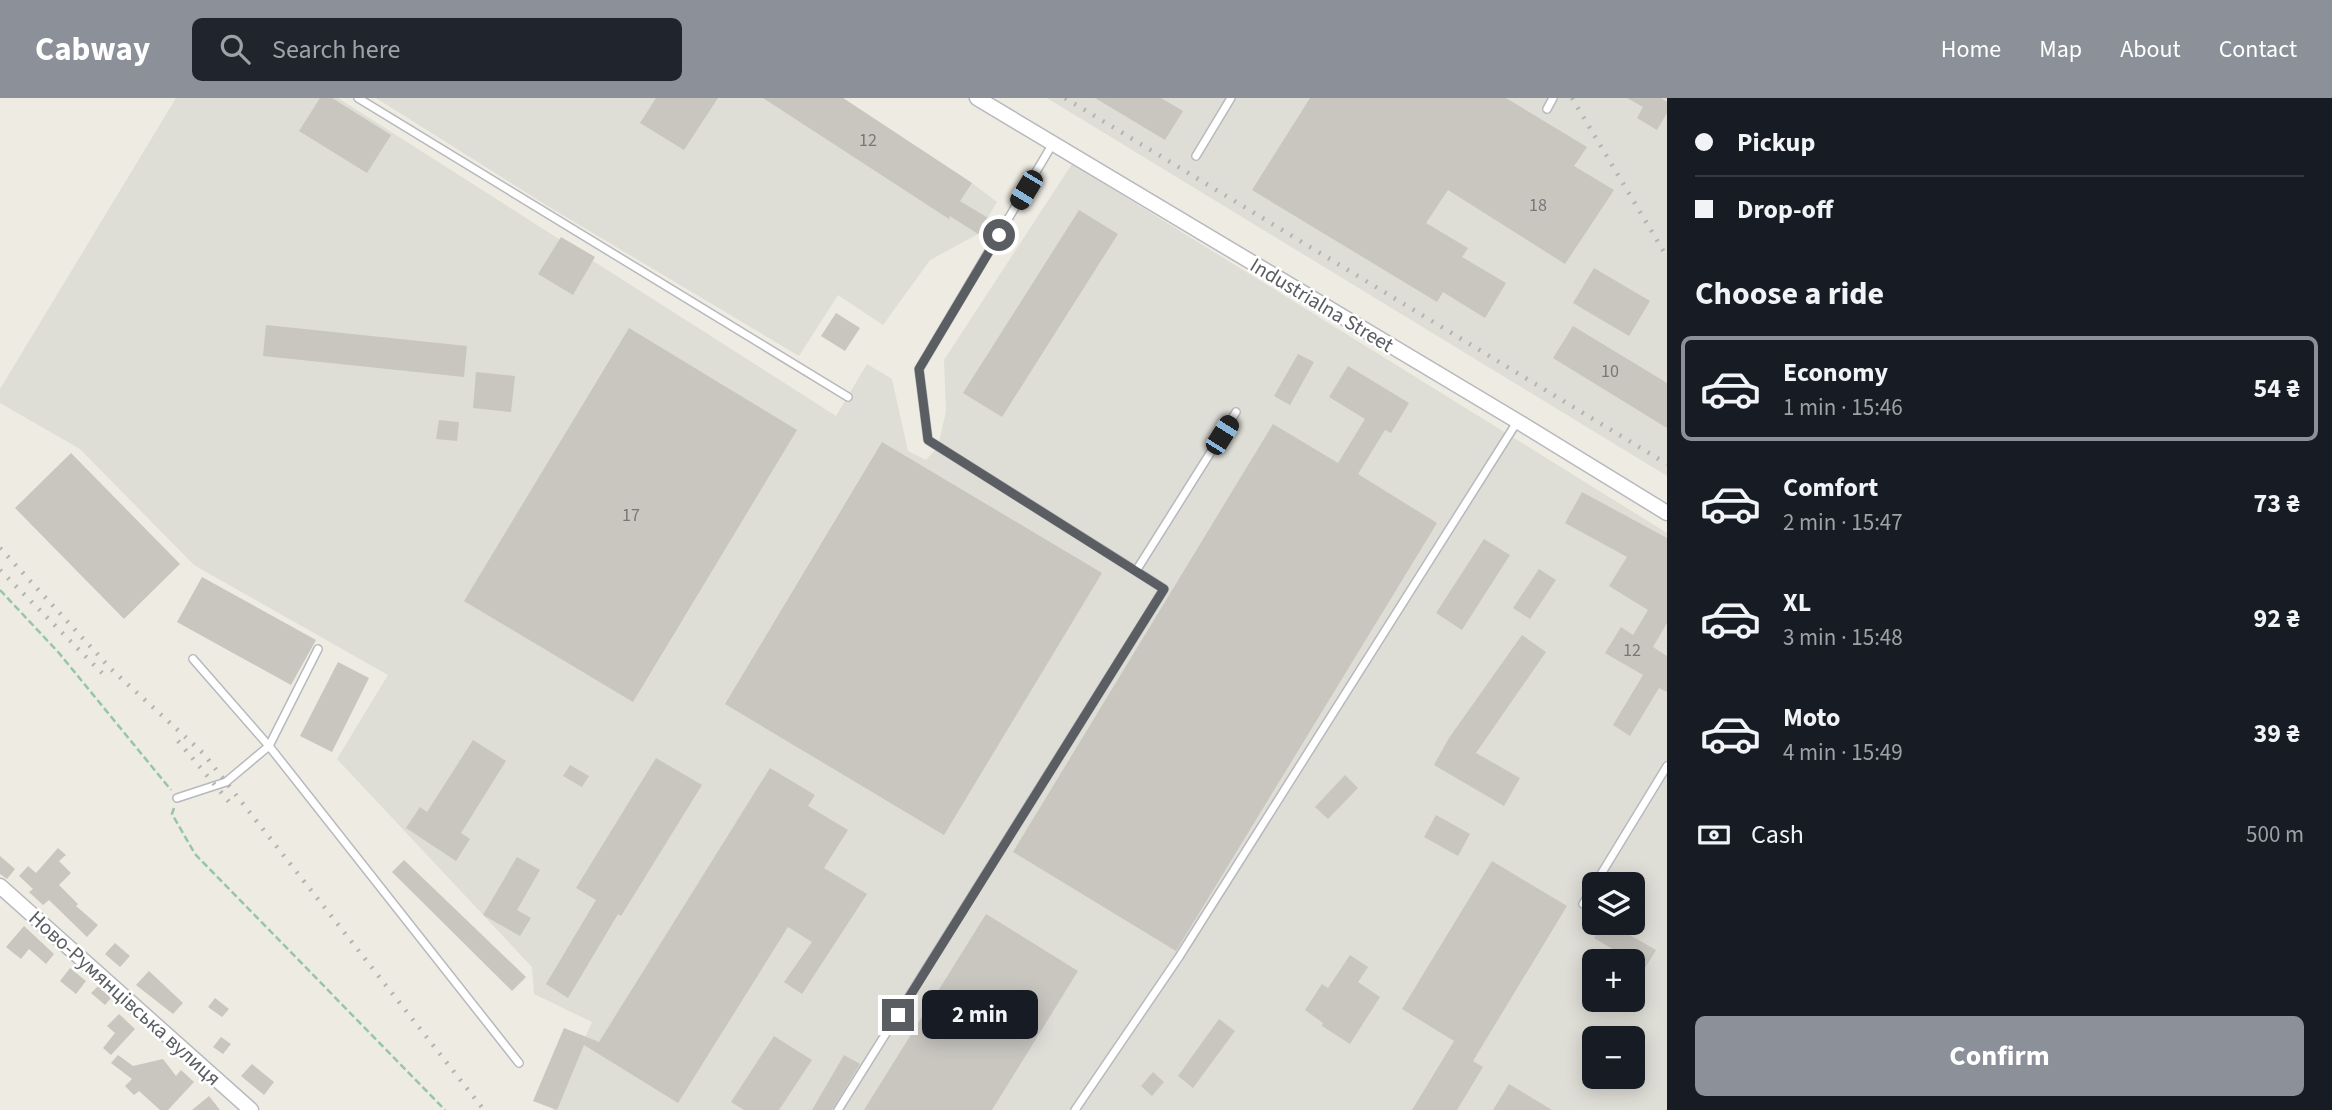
<!DOCTYPE html>
<meta charset="utf-8">
<style>
body{margin:0;font-family:"Source Sans 3",sans-serif;background:#20242c;color:#f1f3f6;height:100vh;display:flex;flex-direction:column;font-size:26px;white-space:nowrap}
*{box-sizing:border-box;margin:0}
p{font-size:23px;color:#9ea1a6}
.icon{flex:none;width:38px;height:38px;fill:none;stroke:currentColor;stroke-width:2;stroke-linecap:round;stroke-linejoin:round}
.map{position:relative;flex:1;overflow:hidden}
.panel{display:flex;flex-direction:column;background:#171b24;width:665px}
.panel>*{flex:none}
.guide{display:grid;align-content:center;height:154px;padding:0 28px;background:#171b24}
.buttons{position:absolute;left:1582px;top:774px;display:grid;gap:14px}
.buttons a{display:grid;place-items:center;width:63px;height:63px;border-radius:10px;background:#171b24;box-shadow:0 4px 18px #0003;font-size:35px}
.end{position:absolute;width:32px;height:32px;margin:-16px;border:9px solid #5a5e63;background:#fff;box-shadow:0 0 0 4px #fff}
.from{border-radius:50%}
.bubble{position:absolute;height:49px;border-radius:10px;background:#171b24;box-shadow:0 4px 18px #0003;font-size:23px;font-weight:700;line-height:49px;text-align:center}
.car{position:absolute;width:21px;height:42px;margin:-21px -10px;border-radius:9px;box-shadow:0 0 5px 2px #0007;background:linear-gradient(#222 24%,#8ab4d8 0 40%,#222 0 76%,#8ab4d8 0 86%,#222 0)}
.guide b{display:flex;align-items:center;gap:24px;height:66px;font-size:26px}
.guide b+b{border-top:2px solid #363941}
.guide i{width:18px;height:18px;background:#f1f3f6}
ul{padding:0;list-style:none}
li{display:flex;align-items:center;gap:21px;height:105px;margin:0 14px 10px;padding:0 14px;border:4px solid transparent;border-radius:10px}
li div{flex:1}
li b{display:block;font-size:26px}
li em{font-style:normal;font-weight:700}
li.active{border-color:#8c9099}
li>.icon{width:63px;height:63px;stroke-width:1.5}
h2{padding:0 28px;font-size:32px;line-height:84px}
.pay{display:flex;align-items:center;gap:18px;height:77px;padding:0 28px;font-size:26px}
.pay p{margin-inline-start:auto}
.primary-button{display:flex;gap:14px;margin-top:auto;padding:14px 28px}
.primary-button a{flex:1;height:80px;border-radius:10px;background:#8c9099;color:#fff;font-size:28px;font-weight:700;line-height:80px;text-align:center}
header{display:flex;align-items:center;gap:42px;box-sizing:border-box;height:98px;padding:0 35px;background:#8c9099;color:#fff}
header strong{font-size:33px}
nav{display:flex;gap:38px;margin-inline-start:auto;font-size:24px}
.search{width:490px;height:63px;background:#20242c;display:flex;align-items:center;gap:18px;box-sizing:border-box;padding:0 24px;border-radius:10px;color:#9ea1a6;font-size:26px}
main{display:flex;flex:1;min-height:0}
.map>svg:first-child{display:block}
</style>
<header>
<strong>Cabway</strong>
<div class="search"><svg class="icon" aria-label="search" viewBox="0 0 24 24"><circle cx="10" cy="10" r="6"/><path d="M15 15l6 6"/></svg>Search here</div>
<nav><a>Home</a><a>Map</a><a>About</a><a>Contact</a></nav>
</header>
<main>
<div class="map">
<svg width="1667" height="1012" viewBox="0 0 1667 1012">
<rect width="100%" height="100%" fill="#edebe2"/>
<!-- industrial -->
<path fill="#deddd6" fill-rule="evenodd" d="M176,0H338L836,318L867,266L892,281L908,353L926,362L938,349L946,313L944,262L1072,66L1667,435V1012H553L592,924L534,896L532,869L337,661L388,577L194,467L80,351L0,305V291ZM1594,786H1633V824H1594ZM1594,863H1633V901H1594ZM1594,940H1633V978H1594Z
M376,0H843L972,85L997,104L978,136L930,162L883,227L838,197L799,258L546,107Z
M1047,0H1667V378Z"/>
<!-- building -->
<path fill="#c8c6bf" d="M320,0H332L391,37L367,75L299,33Z
M656,0H718L684,52L640,25Z
M763,0H843L972,85L960,103L988,120L978,136L950,118L949,121Z
M1095,0H1161L1183,13L1165,42Z
M1310,0H1506L1587,49L1574,68L1614,92L1565,166L1448,92L1426,125L1468,150L1462,159L1506,185L1485,220L1443,194L1437,204L1252,92Z
M1627,0H1661L1667,4V15L1657,32L1637,20L1643,9Z
M1079,112L1118,136L1002,319L963,295Z
M561,139L595,159L573,197L538,176Z
M1594,170L1650,203L1629,238L1573,205Z
M836,215L860,230L845,253L821,238Z
M266,227L467,248L464,279L263,258Z
M1573,228L1667,285V330L1553,260Z
M629,230L797,332L633,604L464,503Z
M1298,256L1314,264L1290,307L1274,298Z
M1348,268L1409,305L1391,335L1385,332L1358,376L1437,425L1176,853L1013,754L1273,326L1338,365L1365,321L1329,299Z
M476,274L515,278L511,314L473,310Z
M439,322L459,324L457,343L436,341Z
M882,344L1102,475L944,737L725,606Z
M71,355L180,466L124,521L15,410Z
M1582,394L1667,440V525L1653,549L1667,558V594L1659,590L1630,638L1613,627L1643,577L1605,555L1621,529L1633,537L1648,512L1609,488L1627,459L1565,425Z
M1484,441L1510,457L1462,532L1436,515Z
M1539,471L1556,482L1530,521L1513,510Z
M202,479L316,542L291,587L177,524Z
M1522,537L1546,554L1476,655L1520,680L1504,708L1434,667L1449,640Z
M338,564L369,580L332,654L300,638Z
M473,642L506,663L461,735L470,741L456,763L406,730L420,709L427,714Z
M656,660L702,687L621,818L618,816L568,900L546,886L596,802L576,790Z
M570,667L589,678L582,689L563,678Z
M770,670L815,697L808,708L848,732L824,770L867,796L802,896L784,884L812,844L788,829L678,1005L584,947L557,1012L533,1003L564,930L599,944Z
M1345,677L1358,690L1328,721L1315,709Z
M1436,717L1470,736L1458,758L1424,739Z
M58,750L66,757L59,763L71,775L59,787L78,806L76,808L98,827L87,839L49,802L43,807L29,794L33,791L19,778L28,768L36,775Z
M0,758L15,771L7,781L0,776Z
M517,759L540,772L517,812L531,820L520,838L483,817Z
M404,762L526,879L512,893L392,774Z
M1492,763L1567,808L1473,963L1483,969L1457,1012H1412L1454,943L1402,911Z
M986,816L1078,873L992,1012H864Z
M1603,824H1607L1656,852L1645,870L1594,840Z
M24,828L54,856L46,866L29,851L21,861L6,849Z
M115,845L130,858L120,869L105,856Z
M1350,857L1368,869L1358,884L1380,899L1350,946L1322,928L1323,925L1305,912L1322,886L1328,890Z
M70,870L86,883L76,896L60,883Z
M149,873L183,905L173,916L136,887Z
M98,888L111,900L105,907L91,895Z
M215,900L229,911L222,919L208,909Z
M119,916L135,931L111,957L103,950L115,935L107,928Z
M1219,921L1235,933L1193,990L1178,978Z
M774,938L812,962L779,1012H744L731,1004Z
M221,939L231,946L223,956L213,949Z
M118,957L133,968L163,961L176,978L181,972L194,984L168,1012H160L139,993L134,997L125,988L132,981L111,965Z
M844,957L860,966L832,1012H812Z
M252,966L274,984L264,997L241,978Z
M1153,974L1164,984L1152,998L1141,988Z
M1509,986L1552,1012H1493Z
M209,998L220,1012H192Z"/>
<g fill="none" stroke-linecap="round" stroke-linejoin="round">
<!-- service casing -->
<g stroke="#b7b9be" stroke-width="10">
<path id="service" d="M358,0L848,299
M1547,11L1553,0
M1052,47L919,271L928,342L1136,473
M1196,58L1231,0
M193,561L269,648L318,551
M177,700L226,684L269,648L519,965
M1595,786L1667,668
M1583,806L1594,787
M838,1012L1164,491L1136,473L1236,314
M1075,1012L1179,859L1517,324"/>
</g>
<!-- minor casing -->
<g stroke="#b7b9be" stroke-width="17">
<path id="minor" d="M977,0L1517,323L1667,415
M0,788L251,1012"/>
</g>
<!-- path -->
<path stroke="#97c6a7" stroke-width="2.5" stroke-dasharray="7 3.5" stroke-linecap="butt" d="M0,492L59,555L171,692
M174,710L172,716L195,756L445,1012"/>
<!-- service -->
<use href="#service" stroke="#fff" stroke-width="7"/>
<!-- minor -->
<use href="#minor" stroke="#fff" stroke-width="14"/>
<!-- rail -->
<path stroke="#b3b4b4" stroke-width="4.5" stroke-dasharray="2 9" stroke-linecap="butt" d="M1065,0L1667,366
M1572,0L1667,159
M0,450L111,571L203,655L484,1012
M0,472L105,578
M178,643L230,705"/>
</g>
<g fill="none" stroke-linecap="round" stroke-linejoin="round">
<!-- route -->
<path stroke="#5a5e63" stroke-width="9" d="M898,917L1164,491L928,342L919,271L999,137"/>
</g>
<g text-anchor="middle" dominant-baseline="central" stroke-width="5" stroke-linejoin="round" paint-order="stroke">
<!-- number labels -->
<g font-size="18" fill="#76787a">
<text x="868" y="42">12</text>
<text x="1538" y="107">18</text>
<text x="1610" y="273">10</text>
<text x="631" y="417">17</text>
<text x="1632" y="552">12</text>
</g>
<!-- street labels -->
<g font-size="21" fill="#5a5e63" stroke="#fff">
<text transform="translate(1322 207) rotate(31)">Industrialna Street</text>
<text transform="translate(125 900) rotate(42)">Ново-Румянцівська вулиця</text>
</g>
</g>
</svg>
<div class="buttons">
<a><svg class="icon" aria-label="layers" viewBox="0 0 24 24"><path d="M12 4l9 5-9 5-9-5zM3 14l9 5 9-5"/></svg></a>
<a>+</a>
<a>−</a>
</div>
<i class="end from" style="left:999px;top:137px"></i>
<i class="end" style="left:898px;top:917px"></i>
<div class="bubble" style="left:922px;top:892px;width:116px">2 min</div>
<i class="car" style="left:1026px;top:92px;rotate:211deg"></i>
<i class="car" style="left:1222px;top:337px;rotate:32deg"></i>
</div>
<section class="panel">
<div class="guide">
<b><i class="from"></i>Pickup</b>
<b><i></i>Drop-off</b>
</div>
<h2>Choose a ride</h2>
<ul>
<li class="active"><svg class="icon" aria-label="car" viewBox="0 0 24 24"><path d="M5 17H2v-5l4-1 3-4h7l3 4 3 1v5h-3M9 17h6M6 11h13"/><circle cx="7" cy="17" r="2"/><circle cx="17" cy="17" r="2"/></svg><div><b>Economy</b><p>1 min · 15:46</p></div><em>54 ₴</em></li>
<li><svg class="icon" aria-label="car" viewBox="0 0 24 24"><path d="M5 17H2v-5l4-1 3-4h7l3 4 3 1v5h-3M9 17h6M6 11h13"/><circle cx="7" cy="17" r="2"/><circle cx="17" cy="17" r="2"/></svg><div><b>Comfort</b><p>2 min · 15:47</p></div><em>73 ₴</em></li>
<li><svg class="icon" aria-label="car" viewBox="0 0 24 24"><path d="M5 17H2v-5l4-1 3-4h7l3 4 3 1v5h-3M9 17h6M6 11h13"/><circle cx="7" cy="17" r="2"/><circle cx="17" cy="17" r="2"/></svg><div><b>XL</b><p>3 min · 15:48</p></div><em>92 ₴</em></li>
<li><svg class="icon" aria-label="car" viewBox="0 0 24 24"><path d="M5 17H2v-5l4-1 3-4h7l3 4 3 1v5h-3M9 17h6M6 11h13"/><circle cx="7" cy="17" r="2"/><circle cx="17" cy="17" r="2"/></svg><div><b>Moto</b><p>4 min · 15:49</p></div><em>39 ₴</em></li>
</ul>
<div class="pay"><svg class="icon" aria-label="cash" viewBox="0 0 24 24"><path d="M3 7h18v10H3z"/><circle cx="12" cy="12" r="2"/></svg>Cash<p>500 m</p></div>
<div class="primary-button"><a>Confirm</a></div>
</section>
</main>
